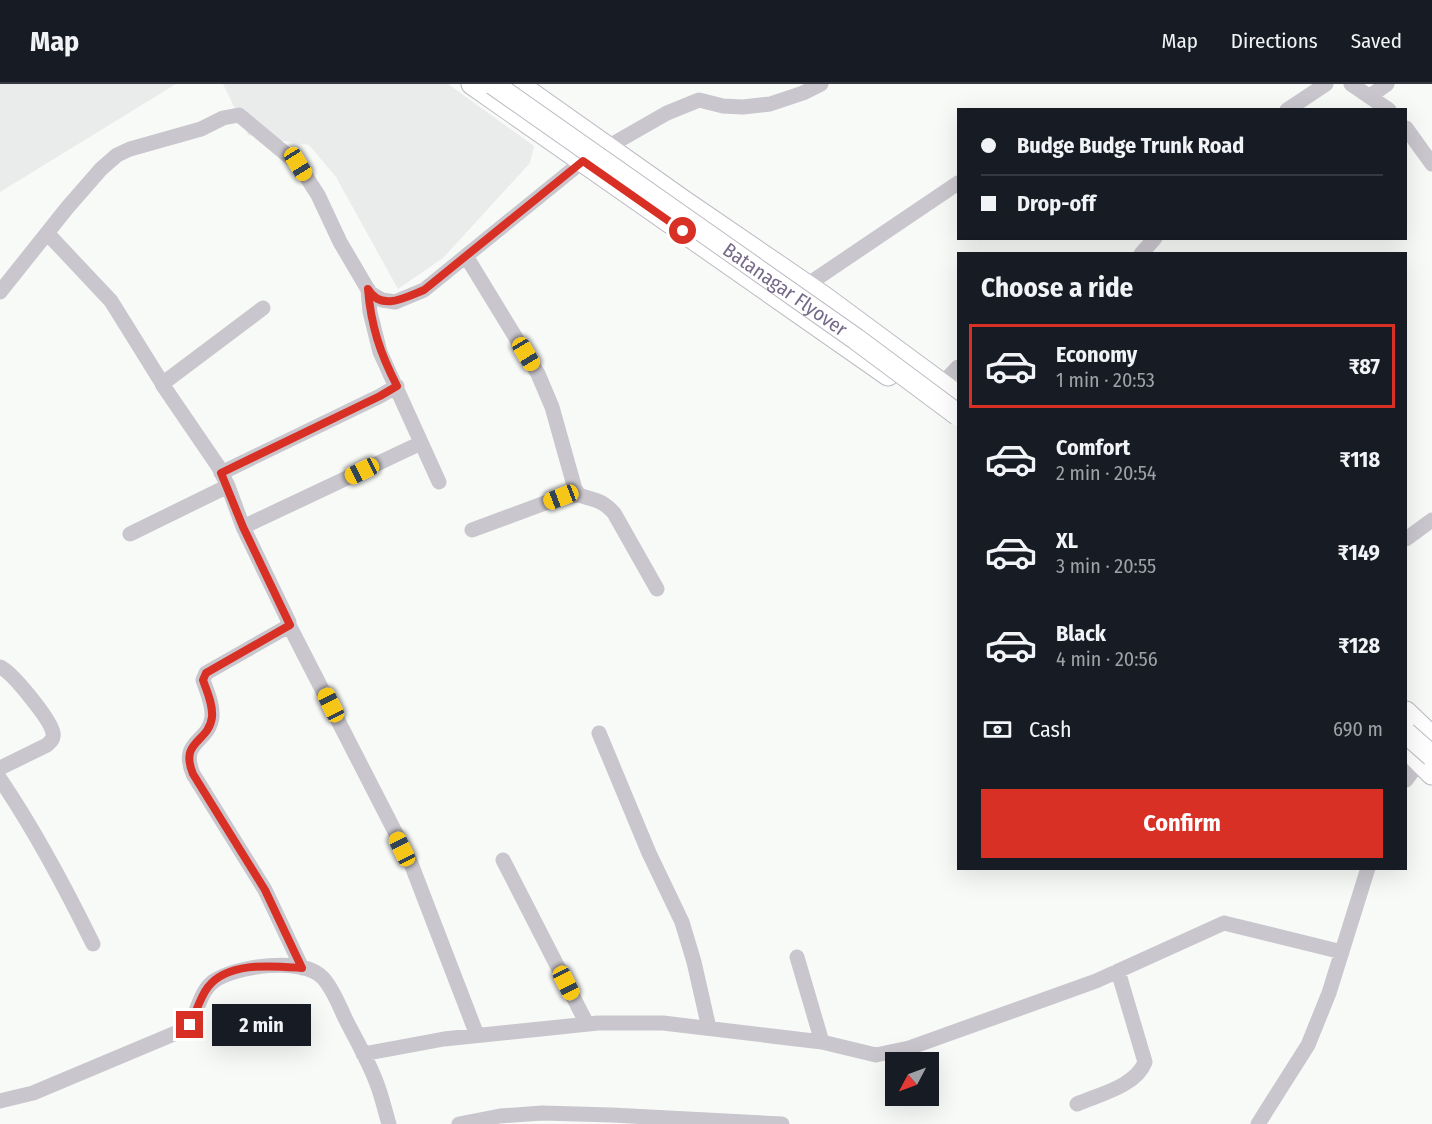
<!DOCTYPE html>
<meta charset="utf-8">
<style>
body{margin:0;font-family:"Fira Sans Condensed",sans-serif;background:#20242c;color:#f1f3f6;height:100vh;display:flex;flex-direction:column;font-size:22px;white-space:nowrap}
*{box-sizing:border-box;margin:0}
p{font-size:20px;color:#9ea1a6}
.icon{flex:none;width:33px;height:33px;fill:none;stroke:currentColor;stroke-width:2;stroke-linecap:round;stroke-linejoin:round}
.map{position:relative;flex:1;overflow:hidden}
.drawer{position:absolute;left:957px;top:168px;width:450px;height:618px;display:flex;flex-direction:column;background:#171b24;border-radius:0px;box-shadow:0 6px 24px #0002}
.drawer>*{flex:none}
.hud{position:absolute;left:957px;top:24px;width:450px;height:132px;border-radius:0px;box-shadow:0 6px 24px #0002;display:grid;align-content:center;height:132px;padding:0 24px;background:#171b24}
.needle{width:39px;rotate:229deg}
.controls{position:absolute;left:885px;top:968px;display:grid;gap:12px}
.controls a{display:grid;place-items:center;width:54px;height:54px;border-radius:0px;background:#171b24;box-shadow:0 6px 24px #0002;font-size:30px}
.end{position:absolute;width:27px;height:27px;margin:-14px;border:8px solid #d93025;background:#fff;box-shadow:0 0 0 3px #fff}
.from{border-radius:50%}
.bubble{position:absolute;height:42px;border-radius:0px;background:#171b24;box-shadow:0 6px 24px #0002;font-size:20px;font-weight:700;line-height:42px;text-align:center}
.car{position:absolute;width:18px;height:36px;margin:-18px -9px;border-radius:8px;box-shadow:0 0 4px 2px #0007;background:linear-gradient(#f5c518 24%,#345 0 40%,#f5c518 0 76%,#345 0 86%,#f5c518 0)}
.hud b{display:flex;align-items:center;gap:21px;height:57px;font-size:22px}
.hud b+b{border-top:2px solid #363941}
.hud i{width:15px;height:15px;background:#f1f3f6}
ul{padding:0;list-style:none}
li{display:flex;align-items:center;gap:18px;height:84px;margin:0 12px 9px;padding:0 12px;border:3px solid transparent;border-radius:0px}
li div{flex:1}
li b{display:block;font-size:22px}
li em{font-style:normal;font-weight:700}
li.current{border-color:#d93025}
li>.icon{width:54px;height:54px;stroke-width:1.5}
h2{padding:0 24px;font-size:27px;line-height:72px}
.pay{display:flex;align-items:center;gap:15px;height:66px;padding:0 24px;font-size:22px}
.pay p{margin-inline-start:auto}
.primary-button{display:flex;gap:12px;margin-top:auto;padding:12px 24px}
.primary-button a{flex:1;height:69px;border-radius:0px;background:#d93025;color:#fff;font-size:24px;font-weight:700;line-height:69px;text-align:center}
header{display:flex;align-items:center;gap:36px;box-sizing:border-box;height:84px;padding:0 30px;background:#171b24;border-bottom:2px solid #363941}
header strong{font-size:28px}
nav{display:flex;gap:33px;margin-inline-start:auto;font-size:21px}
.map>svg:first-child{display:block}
</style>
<header>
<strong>Map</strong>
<nav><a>Map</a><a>Directions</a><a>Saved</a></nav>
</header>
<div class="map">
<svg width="1432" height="1040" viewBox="0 0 1432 1040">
<rect width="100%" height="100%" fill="#f8faf8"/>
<!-- built -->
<path fill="#eaebeb" d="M0,0H176L0,108Z
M223,0H448L534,62L530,79L443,174L398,205L336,93L309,61L248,51Z"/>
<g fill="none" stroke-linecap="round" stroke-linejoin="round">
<!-- secondary casing -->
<g stroke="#bebac4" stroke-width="23">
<path id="secondary" d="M472,0L888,291
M518,0L685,118L824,213L958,312
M1406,628L1432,653
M1406,664L1432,690"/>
</g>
<!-- street -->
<path stroke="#c9c6cd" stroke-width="15" d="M1351,0L1389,26
M1370,12L1387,0
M1287,26L1326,0
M1406,44L1432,80
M47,149L111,217L162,299
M1141,170L1155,154
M466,172L538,290L552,323L575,405L579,411C596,417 601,415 614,429L657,505
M807,201L958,99
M368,205L370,228L380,268L439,398
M0,208L67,124L101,85L117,71L130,65L201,45L223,34L239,31L298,80L318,111L340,158L370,209L382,216L395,218L424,206L583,77L667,29L699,16L723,22L743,23L770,20L803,9L821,0
M263,224L162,300L218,382L228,402L243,443L289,538L287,543L206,589L203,596C207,608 213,620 212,633C209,659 179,656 193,690L265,806L302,884
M942,300L958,283
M221,389L380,312L397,302
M243,443L421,359
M472,446L561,413L579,411
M130,450L228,402
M1406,455L1432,436
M289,541L410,777L477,951
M0,583C12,588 51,636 53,649C54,655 51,657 47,661L0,684
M599,649L649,769L682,838L694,878L709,944
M0,695C36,748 65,803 93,860
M1406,696L1420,677
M503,776L587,940
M797,873L822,958
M363,970L444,955L598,939H663L822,958L876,971L909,964L1096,897L1224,839L1342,868
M0,1017L33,1009L183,946C199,934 197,909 214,897C235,882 303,872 323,894C333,905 339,921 345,934C356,956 369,978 377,1000C382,1013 385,1027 389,1040
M1077,1020C1100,1010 1136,1002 1145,978L1118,887
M459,1040L500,1032L542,1029L612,1031L782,1040
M1258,1040L1308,961L1329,909L1368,784"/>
<!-- secondary -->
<use href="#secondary" stroke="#fff" stroke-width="21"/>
<!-- secondary-bridge casing -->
<g stroke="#bebac4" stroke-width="23" stroke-linecap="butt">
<g id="secondary-bridge">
<path id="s1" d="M493,0L856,255L958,331"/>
<path d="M1406,649L1432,672"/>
</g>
</g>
<!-- secondary-bridge -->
<use href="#secondary-bridge" stroke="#fff" stroke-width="21"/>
</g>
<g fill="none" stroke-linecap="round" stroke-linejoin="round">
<!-- route -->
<path stroke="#d93025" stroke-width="8" d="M190,941C196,929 200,913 208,903C228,877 273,882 302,884L265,806L193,690C179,656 209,659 212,633C213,620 207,608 203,596L206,589L290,541L243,443L221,389L380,312L397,302C380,269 371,242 368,205C381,228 406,213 424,206L583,77L683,147"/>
</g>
<g text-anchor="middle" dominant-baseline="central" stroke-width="6" stroke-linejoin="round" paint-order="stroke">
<!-- street labels -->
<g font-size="20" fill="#766989" stroke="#fff">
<text stroke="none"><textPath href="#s1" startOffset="357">Batanagar Flyover</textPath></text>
</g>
</g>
</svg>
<div class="controls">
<a><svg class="needle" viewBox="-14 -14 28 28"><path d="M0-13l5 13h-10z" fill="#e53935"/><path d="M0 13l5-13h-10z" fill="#9ea1a6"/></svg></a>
</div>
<i class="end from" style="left:683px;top:147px"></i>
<i class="end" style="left:190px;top:941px"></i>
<div class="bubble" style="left:212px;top:920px;width:99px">2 min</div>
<i class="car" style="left:298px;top:80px;rotate:148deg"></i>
<i class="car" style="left:526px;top:270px;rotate:149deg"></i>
<i class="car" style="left:362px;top:387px;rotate:244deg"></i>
<i class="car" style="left:561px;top:413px;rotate:249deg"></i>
<i class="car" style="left:331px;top:621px;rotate:334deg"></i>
<i class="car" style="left:402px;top:765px;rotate:334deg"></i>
<i class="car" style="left:566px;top:899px;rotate:153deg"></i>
<div class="hud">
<b><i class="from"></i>Budge Budge Trunk Road</b>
<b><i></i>Drop-off</b>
</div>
<section class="drawer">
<h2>Choose a ride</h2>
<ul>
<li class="current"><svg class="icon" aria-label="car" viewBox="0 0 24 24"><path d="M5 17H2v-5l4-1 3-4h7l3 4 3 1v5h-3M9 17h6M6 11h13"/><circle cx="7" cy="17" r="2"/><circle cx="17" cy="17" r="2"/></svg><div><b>Economy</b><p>1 min · 20:53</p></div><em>₹87</em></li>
<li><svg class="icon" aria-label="car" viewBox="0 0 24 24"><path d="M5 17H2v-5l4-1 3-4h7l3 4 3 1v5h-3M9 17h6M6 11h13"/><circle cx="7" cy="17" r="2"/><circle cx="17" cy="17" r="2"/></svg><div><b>Comfort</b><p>2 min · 20:54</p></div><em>₹118</em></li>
<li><svg class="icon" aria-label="car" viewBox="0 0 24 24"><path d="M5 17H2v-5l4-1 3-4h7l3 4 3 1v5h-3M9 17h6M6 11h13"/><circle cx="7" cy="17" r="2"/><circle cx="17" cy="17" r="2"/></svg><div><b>XL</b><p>3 min · 20:55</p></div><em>₹149</em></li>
<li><svg class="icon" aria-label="car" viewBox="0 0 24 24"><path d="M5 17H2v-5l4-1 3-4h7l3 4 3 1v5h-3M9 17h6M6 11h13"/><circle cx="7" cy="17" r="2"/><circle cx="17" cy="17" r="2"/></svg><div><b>Black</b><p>4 min · 20:56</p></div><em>₹128</em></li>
</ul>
<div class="pay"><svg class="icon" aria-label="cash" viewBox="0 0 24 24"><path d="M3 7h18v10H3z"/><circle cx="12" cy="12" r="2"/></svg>Cash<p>690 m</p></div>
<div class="primary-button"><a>Confirm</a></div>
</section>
</div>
